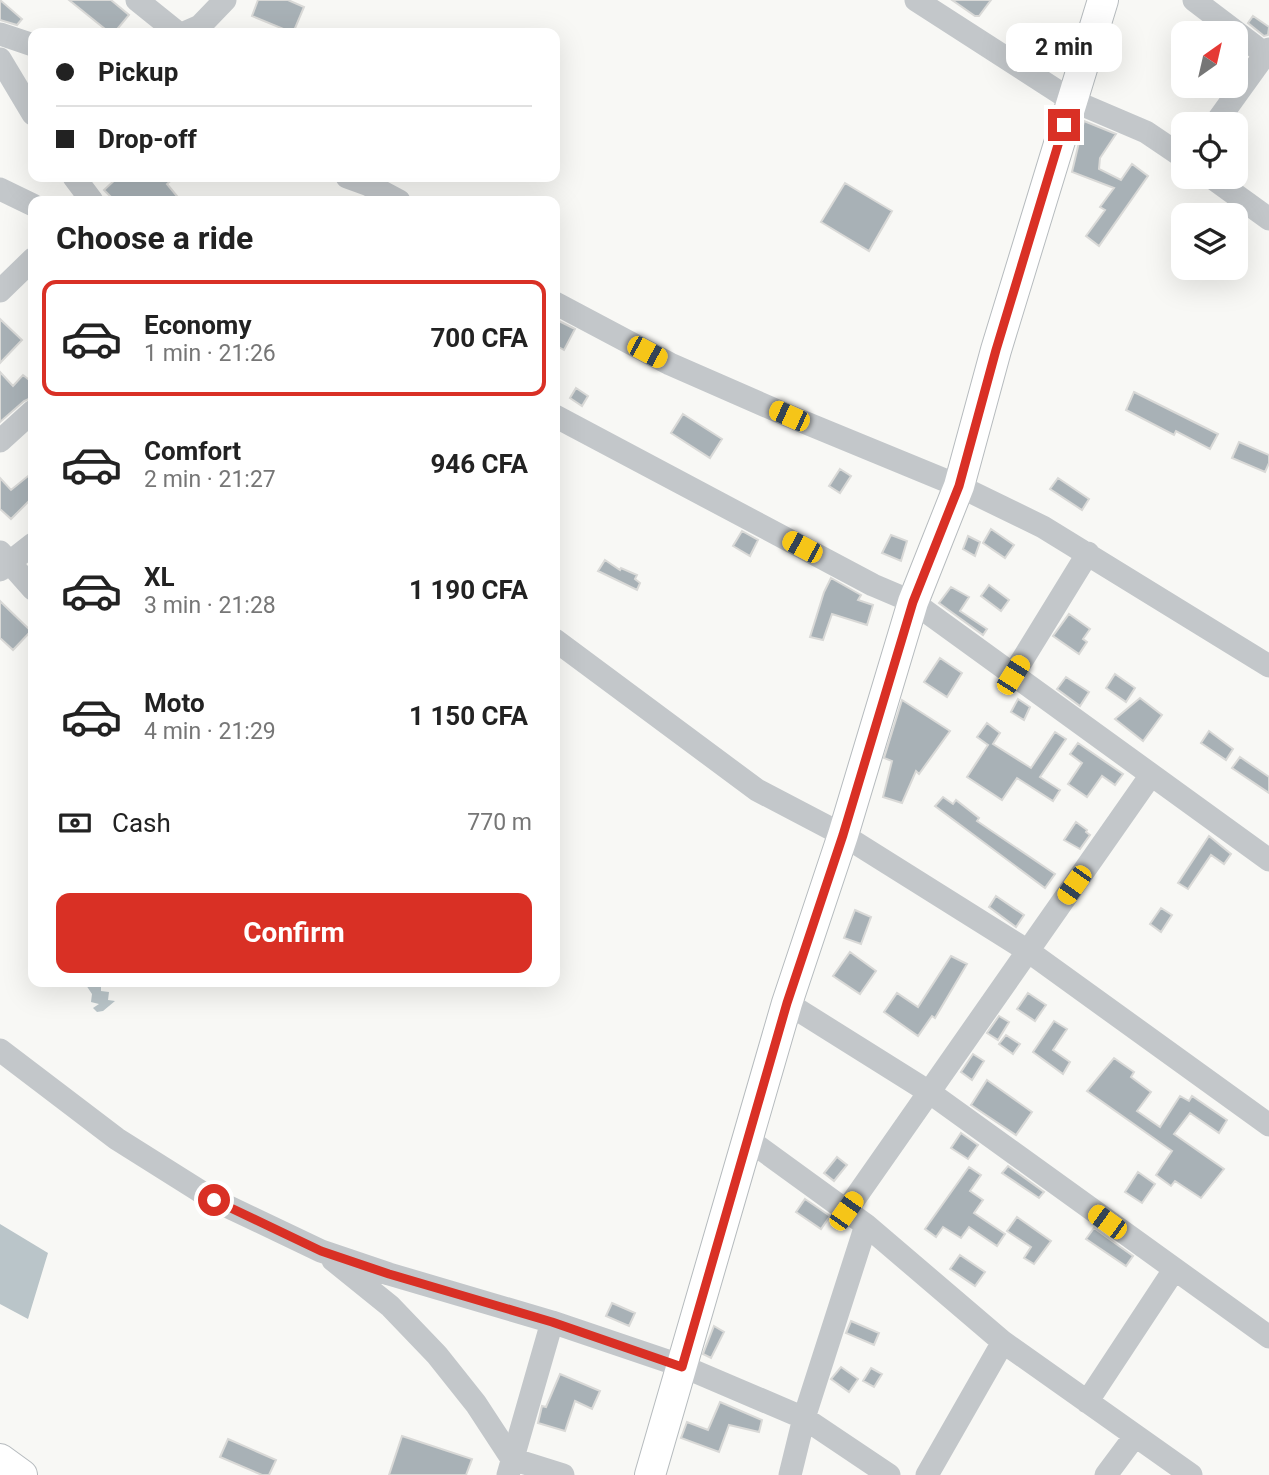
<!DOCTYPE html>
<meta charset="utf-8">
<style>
body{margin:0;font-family:Roboto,sans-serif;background:#f2f2f2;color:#222;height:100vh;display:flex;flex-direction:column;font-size:26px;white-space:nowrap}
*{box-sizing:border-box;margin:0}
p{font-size:23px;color:#767676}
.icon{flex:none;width:38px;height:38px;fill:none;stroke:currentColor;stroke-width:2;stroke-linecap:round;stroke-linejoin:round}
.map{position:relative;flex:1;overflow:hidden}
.sheet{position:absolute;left:28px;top:196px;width:532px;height:791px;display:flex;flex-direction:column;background:#fff;border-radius:14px;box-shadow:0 7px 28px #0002}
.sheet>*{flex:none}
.top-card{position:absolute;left:28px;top:28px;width:532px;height:154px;border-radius:14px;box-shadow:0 7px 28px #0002;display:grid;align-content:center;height:154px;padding:0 28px;background:#fff}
.needle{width:46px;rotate:34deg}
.tools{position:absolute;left:1171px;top:21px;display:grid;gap:14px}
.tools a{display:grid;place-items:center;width:77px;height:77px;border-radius:14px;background:#fff;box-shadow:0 7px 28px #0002;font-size:35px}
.end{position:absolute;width:32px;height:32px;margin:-16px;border:9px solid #d93025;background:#fff;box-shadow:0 0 0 4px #fff}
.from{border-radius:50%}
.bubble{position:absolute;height:49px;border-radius:14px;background:#fff;box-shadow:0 7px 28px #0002;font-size:23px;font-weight:700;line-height:49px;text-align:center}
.car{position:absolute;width:21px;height:42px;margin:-21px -10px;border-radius:9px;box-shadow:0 0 5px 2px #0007;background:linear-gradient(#f5c518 24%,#345 0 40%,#f5c518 0 76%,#345 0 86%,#f5c518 0)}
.top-card b{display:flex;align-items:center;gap:24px;height:66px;font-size:26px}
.top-card b+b{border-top:2px solid #e0e0e0}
.top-card i{width:18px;height:18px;background:#222}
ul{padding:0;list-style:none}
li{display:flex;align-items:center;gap:21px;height:116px;margin:0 14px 10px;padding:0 14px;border:4px solid transparent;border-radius:14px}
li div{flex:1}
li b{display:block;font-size:26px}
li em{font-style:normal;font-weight:700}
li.selected{border-color:#d93025}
li>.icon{width:63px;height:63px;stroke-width:1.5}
h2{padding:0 28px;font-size:32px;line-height:84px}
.pay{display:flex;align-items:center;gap:18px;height:77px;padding:0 28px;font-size:26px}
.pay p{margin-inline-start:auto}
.action{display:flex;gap:14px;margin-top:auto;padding:14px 28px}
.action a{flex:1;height:80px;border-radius:14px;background:#d93025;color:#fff;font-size:28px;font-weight:700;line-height:80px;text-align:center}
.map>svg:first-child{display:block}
</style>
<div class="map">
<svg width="1269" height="1475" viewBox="0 0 1269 1475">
<rect width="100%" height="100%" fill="#f8f8f5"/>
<!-- water -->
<path fill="#bac5c9" d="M84,982H101V991L109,992L108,1000L115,1001L103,1011L97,1012L93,1008L99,1004L91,1002L92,994Z
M0,1224L48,1253L28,1319L0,1304Z"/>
<!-- building -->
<path fill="#a8b1b6" stroke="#d9d9d7" stroke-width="2" d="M0,0L22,19L17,25L0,20Z
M69,0H111L129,15L114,33H110Z
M258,0H288L304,7L293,33L252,16Z
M952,0H991L979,16H975Z
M1253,16L1269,27L1268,35L1264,36L1248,23Z
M1084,121L1116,134L1100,158L1099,169L1121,180L1132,164L1148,176L1099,246L1086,236L1105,210L1100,207L1114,188L1072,172Z
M118,177H175L167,184L181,201H115L104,190Z
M845,183L892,211L869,251L821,222Z
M0,319L22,340L0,363Z
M555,319L575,329L564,350L555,345Z
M0,372L13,386L23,375L33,383V397L24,401L0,422Z
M576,388L588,396L582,406L570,398Z
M1134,392L1218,434L1210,449L1176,431L1174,435L1126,410Z
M683,414L722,439L710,458L671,433Z
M1239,442L1269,455V463L1265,472L1232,458Z
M840,469L851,476L840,493L829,486Z
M33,472V497L11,519L0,509V478L11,490Z
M1058,478L1089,499L1082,510L1050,489Z
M991,529L1014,545L1005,558L983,543Z
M742,531L758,540L750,556L733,546Z
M891,535L907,541L901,561L882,553Z
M968,536L980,542L975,556L963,549Z
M605,560L620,570L621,568L637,575L635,579L640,583L637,590L598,571Z
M831,578L861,595L858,600L873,605L867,625L832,614L823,640L810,637L824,592Z
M989,585L1009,600L1001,611L981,596Z
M951,587L969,597L960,611L987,629L983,635L939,603Z
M0,601L31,631L13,650L0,638Z
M1069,614L1090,629L1083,639L1087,642L1079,654L1053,636Z
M940,658L962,673L947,697L924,682Z
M1115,674L1135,688L1126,702L1106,688Z
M1066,677L1089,692L1080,706L1057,689Z
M1140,698L1162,715L1143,741L1115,719Z
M1018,699L1030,707L1024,720L1011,712Z
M902,700L950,731L919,774L916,771L902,803L883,797L892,761L884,758Z
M987,723L1000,733L993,744L1031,768L1055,732L1066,739L1040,777L1060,790L1053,801L1017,778L1002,800L967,777L988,745L977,737Z
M1209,731L1233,749L1226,760L1201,743Z
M1078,743L1123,774L1115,785L1102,776L1087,797L1068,784L1082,763L1070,754Z
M1240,757L1269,777V793L1232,768Z
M943,797L953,804L956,800L979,818L977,821L1055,874L1045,888L935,806Z
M1076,822L1087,830L1086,832L1090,835L1080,849L1064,840Z
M1209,836L1231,854L1224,864L1211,855L1188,889L1178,883Z
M996,896L1024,915L1016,927L989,907Z
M1161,908L1172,915L1161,932L1150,924Z
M855,910L871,917L861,944L844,938Z
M850,952L876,971L860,994L833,976Z
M951,956L967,964L935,1018L932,1016L918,1036L884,1012L897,993L918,1007Z
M1028,993L1046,1005L1035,1021L1017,1009Z
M999,1016L1009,1022L998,1040L987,1033Z
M1054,1021L1067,1029L1053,1050L1070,1062L1063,1074L1033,1052Z
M1006,1035L1020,1044L1013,1054L999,1044Z
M973,1054L984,1061L972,1080L961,1072Z
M1114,1058L1134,1072L1131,1077L1151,1092L1137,1111L1160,1127L1180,1096L1189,1101L1192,1096L1227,1120L1219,1133L1190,1113L1174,1134L1224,1169L1201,1198L1175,1181L1171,1186L1156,1175L1172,1151L1087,1091Z
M987,1080L1032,1112L1016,1135L971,1105Z
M961,1133L978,1145L968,1159L951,1148Z
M837,1157L847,1165L834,1181L824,1173Z
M1008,1166L1044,1192L1039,1198L1002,1173Z
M969,1167L981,1175L970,1191L983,1200L974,1213L1005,1234L997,1246L969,1227L961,1238L943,1227L936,1237L925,1229Z
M1138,1172L1155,1184L1142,1203L1125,1192Z
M805,1199L830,1216L821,1229L796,1212Z
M1017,1217L1051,1241L1034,1264L1024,1258L1031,1247L1007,1231Z
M1094,1228L1133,1256L1126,1266L1086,1239Z
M960,1255L985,1272L975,1286L950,1269Z
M612,1303L635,1313L629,1326L606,1316Z
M851,1321L879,1333L874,1345L846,1333Z
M714,1326L724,1332L711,1358L703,1354Z
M841,1367L858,1379L849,1392L831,1379Z
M871,1368L882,1374L874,1387L863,1381Z
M560,1374L600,1391L592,1409L575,1401L565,1431L538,1423L542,1406L546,1407Z
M720,1402L762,1420L759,1432L729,1425L719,1452L681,1438L687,1422L708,1430Z
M402,1436L472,1459L466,1475H389Z
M228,1439L276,1460L269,1475H262L220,1457Z"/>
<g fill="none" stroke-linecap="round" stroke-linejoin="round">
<!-- major casing -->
<g stroke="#b6bbbe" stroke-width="32">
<path id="major" d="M0,1459L22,1475
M650,1475L787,1003L843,835L913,602L959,486L996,350L1103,0"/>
</g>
<!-- minor -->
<path stroke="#c3c7ca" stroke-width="23" d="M137,0L178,33
M916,0L1071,100L1146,132L1183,157
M1194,0L1269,57
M184,33L200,26L225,0
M0,34L33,45
M0,59L33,114
M1215,124L1269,49
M74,177L92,201
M347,177L369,185L399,201
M1211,177L1269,219
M0,189L33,205
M0,291L33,259
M555,303L670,364L789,416L959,486L1043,527L1269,666
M555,416L873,585L913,602L1269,860
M0,441L33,411
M0,552L33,589
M0,570L33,544
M555,640L757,790L843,835L1028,951L1269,1125
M1013,675L1088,553
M787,1003L929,1092L1269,1337
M0,1050L117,1139L214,1200L321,1251L389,1274L552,1322L682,1366L804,1418L889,1475
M749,1140L866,1225L1003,1342L1191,1475
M846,1211L1151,775
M333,1260L390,1306L437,1355L476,1404L512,1459L563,1475
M1087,1402L1174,1270
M508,1475L552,1322
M790,1475L804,1418L866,1225
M927,1475L1003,1342
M1106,1475L1135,1436"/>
<!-- major -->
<use href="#major" stroke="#fff" stroke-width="30"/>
</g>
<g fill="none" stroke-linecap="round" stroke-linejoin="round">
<!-- route -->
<path stroke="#d93025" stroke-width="9" d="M214,1200L321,1251L389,1274L552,1322L682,1367L787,1003L843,835L913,602L959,486L996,350L1064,125"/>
</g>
</svg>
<div class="tools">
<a><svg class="needle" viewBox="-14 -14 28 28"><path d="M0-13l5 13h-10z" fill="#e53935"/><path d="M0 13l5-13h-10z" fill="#767676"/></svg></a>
<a><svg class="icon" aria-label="locate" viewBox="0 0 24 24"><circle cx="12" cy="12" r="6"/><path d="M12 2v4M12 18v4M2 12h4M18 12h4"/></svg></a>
<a><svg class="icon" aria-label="layers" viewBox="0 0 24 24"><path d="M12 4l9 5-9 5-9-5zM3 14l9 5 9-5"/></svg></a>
</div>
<i class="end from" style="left:214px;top:1200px"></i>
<i class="end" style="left:1064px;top:125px"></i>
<div class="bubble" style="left:1006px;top:23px;width:116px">2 min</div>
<i class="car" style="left:647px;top:352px;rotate:118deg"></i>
<i class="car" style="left:789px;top:416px;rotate:294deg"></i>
<i class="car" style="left:802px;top:547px;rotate:298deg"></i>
<i class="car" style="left:1013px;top:675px;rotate:32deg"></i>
<i class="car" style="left:1074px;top:885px;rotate:215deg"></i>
<i class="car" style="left:846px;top:1211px;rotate:35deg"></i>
<i class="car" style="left:1107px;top:1222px;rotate:306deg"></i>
<div class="top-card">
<b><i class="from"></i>Pickup</b>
<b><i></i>Drop-off</b>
</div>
<section class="sheet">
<h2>Choose a ride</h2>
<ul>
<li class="selected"><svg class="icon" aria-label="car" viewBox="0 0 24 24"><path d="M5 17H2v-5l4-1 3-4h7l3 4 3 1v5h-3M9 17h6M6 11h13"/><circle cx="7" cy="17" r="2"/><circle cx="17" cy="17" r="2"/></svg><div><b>Economy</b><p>1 min · 21:26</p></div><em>700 CFA</em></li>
<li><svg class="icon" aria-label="car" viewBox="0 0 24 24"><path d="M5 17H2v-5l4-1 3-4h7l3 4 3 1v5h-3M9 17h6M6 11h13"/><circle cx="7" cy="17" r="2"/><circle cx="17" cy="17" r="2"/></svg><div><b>Comfort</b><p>2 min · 21:27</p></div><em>946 CFA</em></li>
<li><svg class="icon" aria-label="car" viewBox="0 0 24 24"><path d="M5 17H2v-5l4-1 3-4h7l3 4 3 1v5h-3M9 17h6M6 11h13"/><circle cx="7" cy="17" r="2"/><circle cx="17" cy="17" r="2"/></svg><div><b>XL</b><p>3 min · 21:28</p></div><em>1 190 CFA</em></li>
<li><svg class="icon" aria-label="car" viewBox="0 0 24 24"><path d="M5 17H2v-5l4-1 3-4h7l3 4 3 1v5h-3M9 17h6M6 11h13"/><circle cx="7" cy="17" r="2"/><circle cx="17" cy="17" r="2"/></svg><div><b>Moto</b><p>4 min · 21:29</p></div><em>1 150 CFA</em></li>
</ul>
<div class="pay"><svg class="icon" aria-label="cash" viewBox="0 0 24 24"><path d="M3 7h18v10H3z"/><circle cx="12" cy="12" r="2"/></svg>Cash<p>770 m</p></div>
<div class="action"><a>Confirm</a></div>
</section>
</div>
